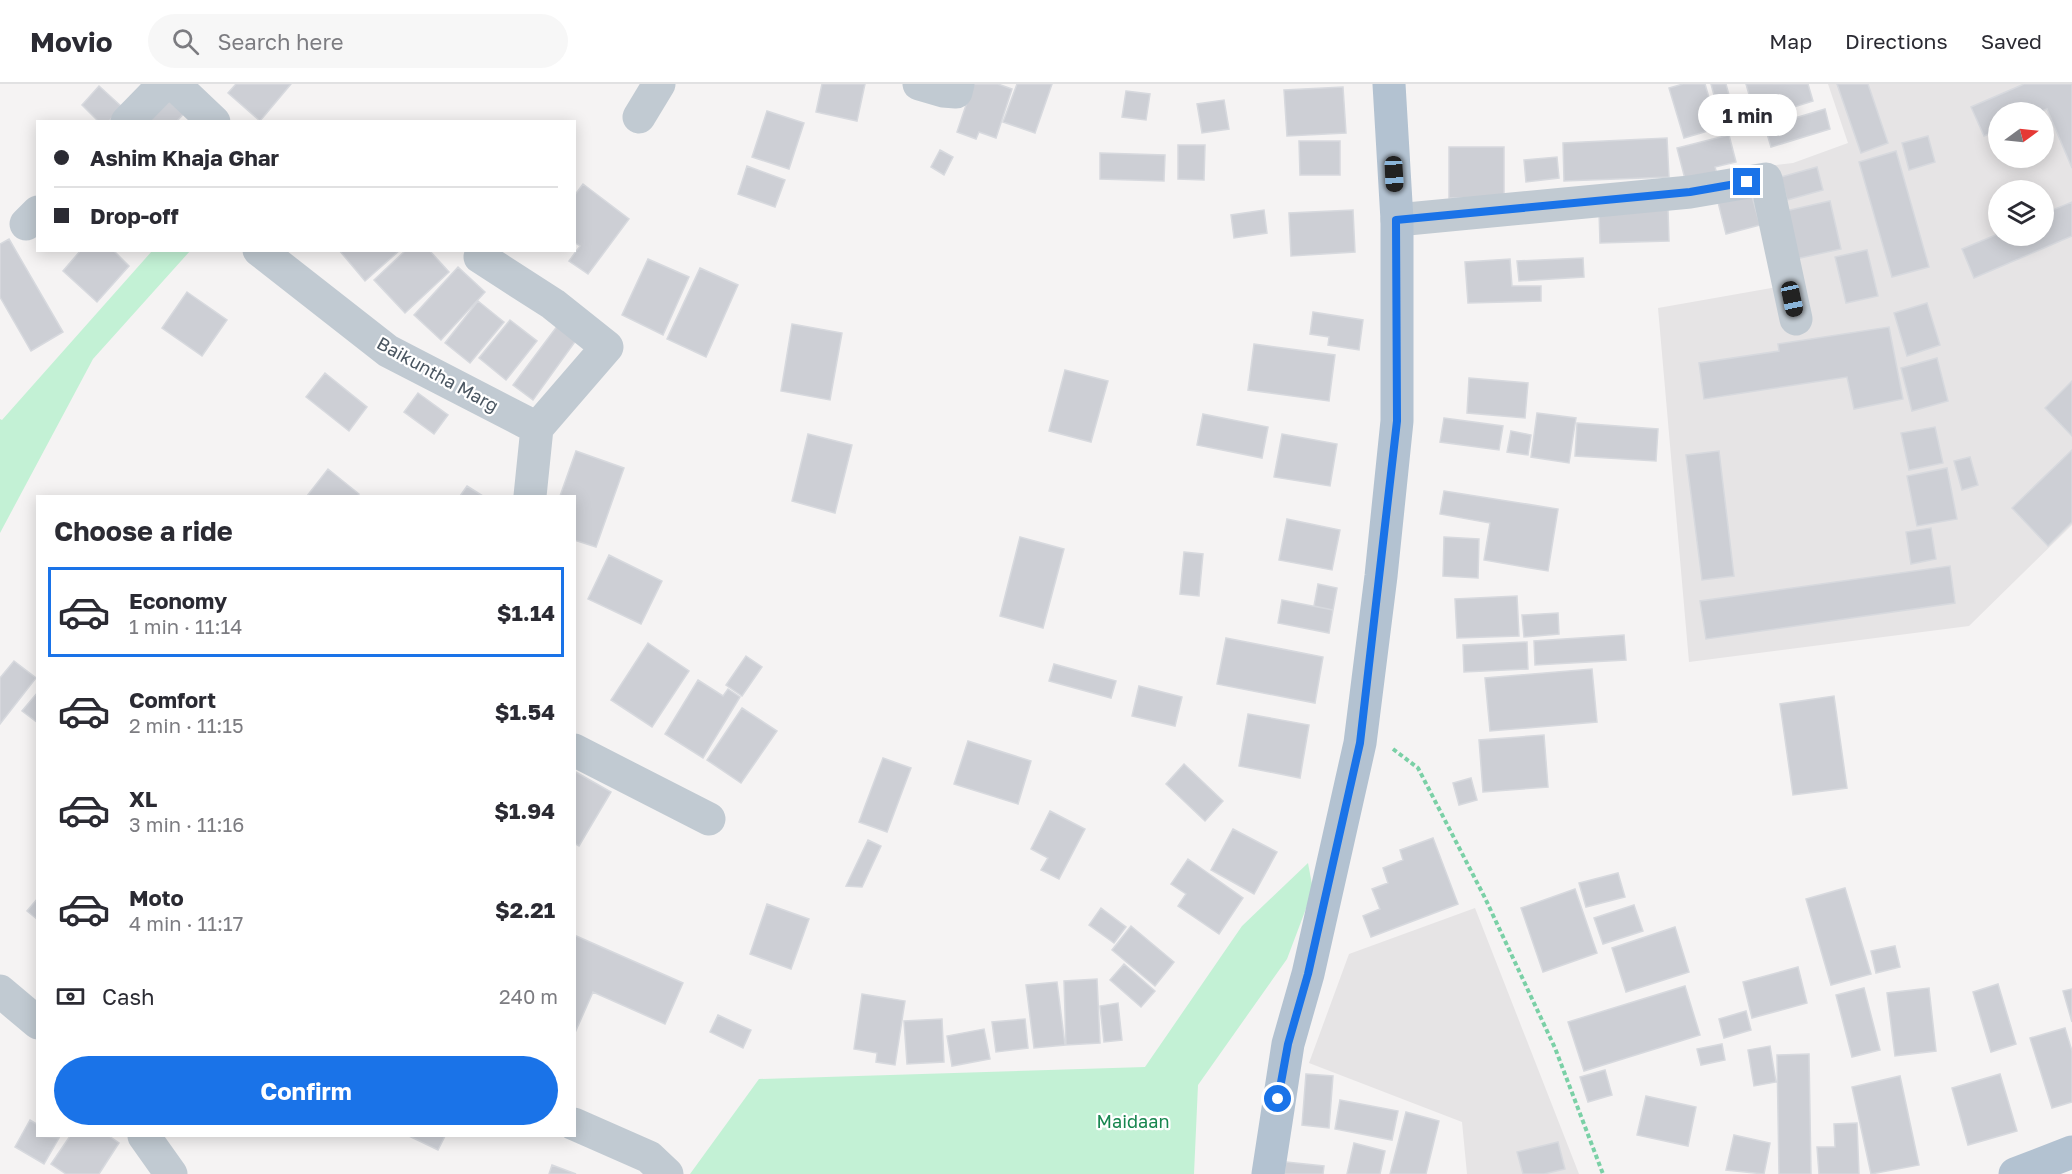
<!DOCTYPE html>
<meta charset="utf-8">
<style>
body{margin:0;font-family:"Golos Text",sans-serif;background:#f7f7f7;color:#2b2b33;height:100vh;display:flex;flex-direction:column;font-size:22px;white-space:nowrap}
*{box-sizing:border-box;margin:0}
p{font-size:20px;color:#7c7c81}
.icon{flex:none;width:33px;height:33px;fill:none;stroke:currentColor;stroke-width:2;stroke-linecap:round;stroke-linejoin:round}
.map{position:relative;flex:1;overflow:hidden}
.sheet{position:absolute;left:36px;top:411px;width:540px;height:642px;display:flex;flex-direction:column;background:#fff;border-radius:0px;box-shadow:0 3px 15px #0003}
.sheet>*{flex:none}
.top-card{position:absolute;left:36px;top:36px;width:540px;height:132px;border-radius:0px;box-shadow:0 3px 15px #0003;display:grid;align-content:center;height:132px;padding:0 18px;background:#fff}
.needle{width:39px;rotate:75deg}
.tools{position:absolute;left:1988px;top:18px;display:grid;gap:12px}
.tools a{display:grid;place-items:center;width:66px;height:66px;border-radius:50%;background:#fff;box-shadow:0 3px 15px #0003;font-size:30px}
.end{position:absolute;width:27px;height:27px;margin:-14px;border:8px solid #1a73e8;background:#fff;box-shadow:0 0 0 3px #fff}
.from{border-radius:50%}
.bubble{position:absolute;height:42px;border-radius:21px;background:#fff;box-shadow:0 3px 15px #0003;font-size:20px;font-weight:700;line-height:42px;text-align:center}
.car{position:absolute;width:18px;height:36px;margin:-18px -9px;border-radius:8px;box-shadow:0 0 4px 2px #0007;background:linear-gradient(#222 24%,#8ab4d8 0 40%,#222 0 76%,#8ab4d8 0 86%,#222 0)}
.top-card b{display:flex;align-items:center;gap:21px;height:57px;font-size:22px}
.top-card b+b{border-top:2px solid #e1e1e2}
.top-card i{width:15px;height:15px;background:#2b2b33}
ul{padding:0;list-style:none}
li{display:flex;align-items:center;gap:18px;height:90px;margin:0 12px 9px;padding:0 6px;border:3px solid transparent;border-radius:0px}
li div{flex:1}
li b{display:block;font-size:22px}
li em{font-style:normal;font-weight:700}
li.current{border-color:#1a73e8}
li>.icon{width:54px;height:54px;stroke-width:1.5}
h2{padding:0 18px;font-size:27px;line-height:72px}
.pay{display:flex;align-items:center;gap:15px;height:66px;padding:0 18px;font-size:22px}
.pay p{margin-inline-start:auto}
.button{display:flex;gap:12px;margin-top:auto;padding:12px 18px}
.button a{flex:1;height:69px;border-radius:36px;background:#1a73e8;color:#fff;font-size:24px;font-weight:700;line-height:69px;text-align:center}
header{display:flex;align-items:center;gap:36px;box-sizing:border-box;height:84px;padding:0 30px;background:#fff;border-bottom:2px solid #e1e1e2}
header strong{font-size:28px}
nav{display:flex;gap:33px;margin-inline-start:auto;font-size:21px}
.search{width:420px;height:54px;background:#f7f7f7;display:flex;align-items:center;gap:15px;box-sizing:border-box;padding:0 21px;border-radius:33px;color:#7c7c81;font-size:22px}
.map>svg:first-child{display:block}
</style>
<header>
<strong>Movio</strong>
<div class="search"><svg class="icon" aria-label="search" viewBox="0 0 24 24"><circle cx="10" cy="10" r="6"/><path d="M15 15l6 6"/></svg>Search here</div>
<nav><a>Map</a><a>Directions</a><a>Saved</a></nav>
</header>
<div class="map">
<svg width="2072" height="1090" viewBox="0 0 2072 1090">
<rect width="100%" height="100%" fill="#f5f3f3"/>
<!-- education -->
<path fill="#e6e4e5" fill-rule="evenodd" d="M1828,0H2072V441L1969,542L1689,578L1658,224L1783,202L1759,83L1793,79L1848,59ZM1998,28H2043V74H1998ZM1998,106H2043V152H1998Z
M1475,824L1579,1090H1467L1462,1038L1309,979L1349,870Z"/>
<!-- green -->
<path fill="#c3f1d5" d="M152,167H190L93,275L0,449V335L2,336Z
M1308,779L1313,806L1287,875L1198,1001L1194,1090H690L759,995L1145,983L1242,842Z"/>
<!-- building -->
<path fill="#cdcfd5" stroke="#d7d9de" stroke-width="1.5" d="M236,0H291L260,37L228,9Z
M822,0H865L857,37L816,28Z
M973,0H998L1012,5L996,54L979,48L976,55L957,48Z
M1017,0H1052L1035,49L1003,38Z
M1683,0H1705L1718,44L1684,54L1669,4Z
M1711,0H1726L1729,11L1715,15Z
M1746,0H1808L1813,17L1756,35Z
M1837,0H1868L1888,59L1861,69Z
M2024,0H2072V84L2047,25L2039,28H1998V46L1984,52L1971,23Z
M99,2L122,23L108,38H99L82,21Z
M1343,3L1346,49L1287,52L1284,6Z
M172,4L191,22L176,38H153L146,31Z
M1126,7L1150,10L1146,36L1122,33Z
M1224,16L1229,45L1202,49L1197,20Z
M1825,25L1830,45L1771,63L1765,43Z
M767,27L804,39L789,85L752,73Z
M1735,31L1738,44L1720,49L1717,35Z
M1729,51L1736,78L1715,83L1719,98L1685,95L1677,64Z
M1928,52L1935,78L1909,86L1902,59Z
M1667,54L1669,93L1564,97L1563,59Z
M1299,57H1340V91H1300Z
M1178,61H1205L1204,96L1178,95Z
M1449,63H1504V113L1449,114Z
M940,66L953,73L944,91L931,83Z
M1896,67L1929,183L1892,193L1859,78Z
M1100,69L1165,71L1164,97L1100,95Z
M1557,73L1559,94L1526,98L1524,76Z
M747,82L785,96L775,123L738,110Z
M1817,83L1823,106L1787,116L1781,93Z
M583,100L629,135L588,190L569,177L580,162L574,158V112Z
M1750,105L1760,141L1726,150L1717,114Z
M1830,117L1841,165L1791,176L1781,128Z
M2072,118V152L1974,194L1962,165L1998,150L2043,152V130Z
M1264,126L1267,149L1234,154L1231,131Z
M1353,126L1355,168L1291,172L1289,129Z
M1668,126L1669,157L1600,159L1599,127Z
M9,155L63,248L31,267L0,213V160Z
M81,166H113L129,182L97,218L63,187Z
M339,166H400L365,197Z
M406,166H429L449,188L405,229L374,196Z
M1867,166L1878,212L1846,219L1835,173Z
M1583,174L1584,193L1519,197L1517,177Z
M648,175L689,193L663,251L622,231Z
M1510,175L1512,202H1541V217L1468,219L1465,178Z
M458,183L485,208L441,256L414,231Z
M700,184L738,201L706,273L667,255Z
M187,208L227,236L202,272L162,244Z
M478,217L504,238L470,279L445,259Z
M1927,219L1940,261L1907,272L1894,229Z
M1313,228L1363,236L1359,266L1328,261L1329,253L1310,250Z
M510,236L537,257L506,296L479,274Z
M792,240L842,249L830,316L781,307Z
M558,241L577,255L533,316L513,301Z
M1889,243L1903,315L1854,325L1847,293L1704,315L1699,279L1779,267L1778,260Z
M1254,260L1335,271L1329,317L1248,306Z
M1937,274L1948,317L1912,327L1901,284Z
M1065,286L1108,297L1091,358L1049,347Z
M325,289L367,323L349,347L306,313Z
M1469,294L1528,299L1525,334L1467,329Z
M2072,297V352L2045,324Z
M418,309L448,331L434,350L404,328Z
M1537,329L1576,334L1569,379L1531,373Z
M1203,330L1268,343L1262,374L1197,361Z
M1444,334L1503,342L1499,366L1440,358Z
M1577,339L1658,345L1656,377L1575,372Z
M1935,343L1943,379L1909,386L1901,349Z
M1511,347L1531,351L1528,371L1507,368Z
M808,350L852,361L835,429L792,417Z
M1282,350L1337,360L1330,402L1274,393Z
M2072,366V438L2048,462L2012,424Z
M576,367L624,384L596,463L574,456V412H560Z
M1719,367L1734,492L1702,496L1686,371Z
M1970,373L1978,401L1962,406L1954,377Z
M1947,384L1957,435L1917,442L1907,392Z
M328,385L359,410L357,412H307Z
M467,402L483,412H460Z
M1444,407L1558,425L1548,487L1484,476L1490,439L1440,430Z
M1287,435L1340,446L1332,486L1279,476Z
M1931,444L1936,475L1911,480L1906,448Z
M1020,453L1064,465L1043,544L1000,532Z
M1444,453L1479,455L1478,494L1443,492Z
M1184,468L1203,470L1199,512L1180,510Z
M609,471L662,497L641,540L588,515Z
M1950,482L1955,519L1706,555L1700,517Z
M1318,500L1337,504L1333,526L1314,522Z
M1517,512L1519,552L1457,554L1455,515Z
M1282,516L1333,526L1329,549L1278,539Z
M1558,529L1559,550L1524,553L1522,531Z
M1624,551L1626,576L1535,581L1534,557Z
M1226,554L1323,573L1315,619L1217,600Z
M1527,558L1528,585L1464,588L1463,561Z
M648,559L689,587L652,643L611,616Z
M746,572L762,583L742,612L726,601Z
M14,577L36,594L0,640V594Z
M1054,580L1116,597L1111,614L1049,597Z
M1592,585L1597,638L1490,647L1485,594Z
M698,596L723,612L728,605L740,613L703,674L665,650Z
M1139,602L1182,613L1175,642L1132,632Z
M38,608V639L22,627Z
M1834,612L1847,704L1793,711L1780,620Z
M742,624L777,647L741,699L707,676Z
M1248,630L1309,641L1300,694L1239,682Z
M1544,651L1548,703L1483,708L1479,656Z
M968,657L1031,677L1018,720L954,700Z
M883,674L911,684L887,748L859,738Z
M1184,680L1223,717L1205,737L1166,700Z
M574,687L611,708L579,762L574,759Z
M1471,694L1477,716L1459,721L1453,699Z
M1050,727L1085,745L1059,795L1041,786L1048,774L1031,765Z
M1233,745L1277,768L1254,810L1211,786Z
M1433,754L1458,820L1371,853L1363,832L1380,825L1372,805L1388,799L1383,784L1403,776L1400,766Z
M868,756L881,762L862,803L846,802Z
M1188,775L1243,814L1219,850L1178,822L1186,810L1171,800Z
M1618,789L1625,813L1586,823L1579,799Z
M1845,804L1871,890L1831,901L1806,815Z
M1575,805L1597,869L1543,888L1521,824Z
M38,814V836L27,827Z
M767,820L809,835L791,885L750,870Z
M1634,821L1643,847L1603,860L1594,834Z
M1101,824L1126,843L1114,859L1089,841Z
M1131,842L1174,878L1155,902L1112,866Z
M1675,843L1689,888L1626,908L1612,864Z
M574,851L683,899L665,940L593,908L574,951Z
M1895,862L1900,883L1876,889L1871,867Z
M1124,880L1155,907L1141,923L1110,896Z
M1798,883L1807,919L1752,934L1743,898Z
M1097,895L1100,959L1066,961L1064,897Z
M1057,898L1065,961L1034,964L1026,901Z
M1998,900L2016,960L1991,968L1973,908Z
M1685,902L1700,951L1584,987L1568,938Z
M1864,904L1880,966L1852,973L1836,911Z
M1929,904L1936,967L1895,972L1887,909Z
M2072,905V938L2063,907Z
M862,910L905,917L895,981L876,978L877,969L854,965Z
M1118,919L1122,956L1104,958L1100,922Z
M1746,927L1751,946L1724,954L1719,935Z
M718,931L751,946L743,964L710,948Z
M942,935L944,978L907,980L904,937Z
M1025,935L1028,964L996,968L992,938Z
M2065,944L2072,967V1018L2052,1024L2030,954Z
M984,945L990,975L952,982L947,952Z
M1722,960L1725,976L1701,981L1697,965Z
M1770,962L1776,998L1754,1002L1748,966Z
M1809,970L1811,1090H1779L1777,971Z
M1605,986L1612,1011L1588,1018L1580,993Z
M1306,990L1333,992L1329,1044L1302,1041Z
M2000,990L2017,1047L1968,1061L1952,1004Z
M1900,992L1919,1081L1871,1090L1852,1003Z
M1646,1012L1696,1023L1688,1062L1637,1051Z
M1340,1016L1398,1027L1392,1056L1335,1045Z
M1406,1028L1439,1037L1426,1090H1390Z
M30,1036L38,1041V1052L59,1054L44,1080L15,1063Z
M1857,1039L1859,1090H1819L1817,1063H1835L1834,1040Z
M1734,1051L1770,1059L1764,1090L1726,1086Z
M70,1052H109L119,1059L99,1090H66L51,1080Z
M409,1052H445L438,1066Z
M1558,1058L1565,1085L1544,1090H1523L1517,1068Z
M1354,1059L1385,1067L1380,1090H1347Z
M1286,1078L1324,1082L1323,1090H1284Z
M552,1081L576,1090H549Z"/>
<g fill="none" stroke-linecap="round" stroke-linejoin="round">
<!-- path -->
<path stroke="#7ad0a6" stroke-width="4" stroke-dasharray="4.5 3" stroke-linecap="butt" d="M1393,665L1418,684L1485,814L1555,964L1603,1090"/>
<!-- minor -->
<path stroke="#c1cad2" stroke-width="33" d="M174,0L214,38
M919,0L943,7L956,8L958,0
M639,33L659,0
M127,38L164,0
M1397,136L1690,108L1766,95L1796,235
M26,140L38,128
M259,166L388,267L537,344L530,412
M480,173L553,220L607,263L537,344
M574,666L709,735
M0,907L38,939
M574,1040L649,1073L667,1090
M144,1052L171,1090"/>
<!-- major -->
<path stroke="#b3c2d1" stroke-width="33" d="M1268,1090L1288,960L1308,890L1360,659L1381,492L1397,337V136L1389,0
M2015,1090L2072,1068"/>
</g>
<g fill="none" stroke-linecap="round" stroke-linejoin="round">
<!-- route -->
<path stroke="#1a73e8" stroke-width="8" d="M1278,1015L1288,960L1308,890L1360,659L1397,337L1396,136L1690,108L1747,98"/>
</g>
<g text-anchor="middle" dominant-baseline="central" stroke-width="4.5" stroke-linejoin="round" paint-order="stroke">
<!-- street labels -->
<g font-size="18" fill="#4a5661" stroke="#fff">
<text transform="translate(438 290) rotate(29)">Baikuntha Marg</text>
</g>
<!-- park labels -->
<g font-size="18" fill="#17864f" stroke="#fff">
<text x="1133" y="1037">Maidaan</text>
</g>
</g>
</svg>
<div class="tools">
<a><svg class="needle" viewBox="-14 -14 28 28"><path d="M0-13l5 13h-10z" fill="#e53935"/><path d="M0 13l5-13h-10z" fill="#7c7c81"/></svg></a>
<a><svg class="icon" aria-label="layers" viewBox="0 0 24 24"><path d="M12 4l9 5-9 5-9-5zM3 14l9 5 9-5"/></svg></a>
</div>
<i class="end from" style="left:1278px;top:1015px"></i>
<i class="end" style="left:1747px;top:98px"></i>
<div class="bubble" style="left:1698px;top:10px;width:99px">1 min</div>
<i class="car" style="left:1394px;top:90px;rotate:177deg"></i>
<i class="car" style="left:1792px;top:215px;rotate:168deg"></i>
<div class="top-card">
<b><i class="from"></i>Ashim Khaja Ghar</b>
<b><i></i>Drop-off</b>
</div>
<section class="sheet">
<h2>Choose a ride</h2>
<ul>
<li class="current"><svg class="icon" aria-label="car" viewBox="0 0 24 24"><path d="M5 17H2v-5l4-1 3-4h7l3 4 3 1v5h-3M9 17h6M6 11h13"/><circle cx="7" cy="17" r="2"/><circle cx="17" cy="17" r="2"/></svg><div><b>Economy</b><p>1 min · 11:14</p></div><em>$1.14</em></li>
<li><svg class="icon" aria-label="car" viewBox="0 0 24 24"><path d="M5 17H2v-5l4-1 3-4h7l3 4 3 1v5h-3M9 17h6M6 11h13"/><circle cx="7" cy="17" r="2"/><circle cx="17" cy="17" r="2"/></svg><div><b>Comfort</b><p>2 min · 11:15</p></div><em>$1.54</em></li>
<li><svg class="icon" aria-label="car" viewBox="0 0 24 24"><path d="M5 17H2v-5l4-1 3-4h7l3 4 3 1v5h-3M9 17h6M6 11h13"/><circle cx="7" cy="17" r="2"/><circle cx="17" cy="17" r="2"/></svg><div><b>XL</b><p>3 min · 11:16</p></div><em>$1.94</em></li>
<li><svg class="icon" aria-label="car" viewBox="0 0 24 24"><path d="M5 17H2v-5l4-1 3-4h7l3 4 3 1v5h-3M9 17h6M6 11h13"/><circle cx="7" cy="17" r="2"/><circle cx="17" cy="17" r="2"/></svg><div><b>Moto</b><p>4 min · 11:17</p></div><em>$2.21</em></li>
</ul>
<div class="pay"><svg class="icon" aria-label="cash" viewBox="0 0 24 24"><path d="M3 7h18v10H3z"/><circle cx="12" cy="12" r="2"/></svg>Cash<p>240 m</p></div>
<div class="button"><a>Confirm</a></div>
</section>
</div>
